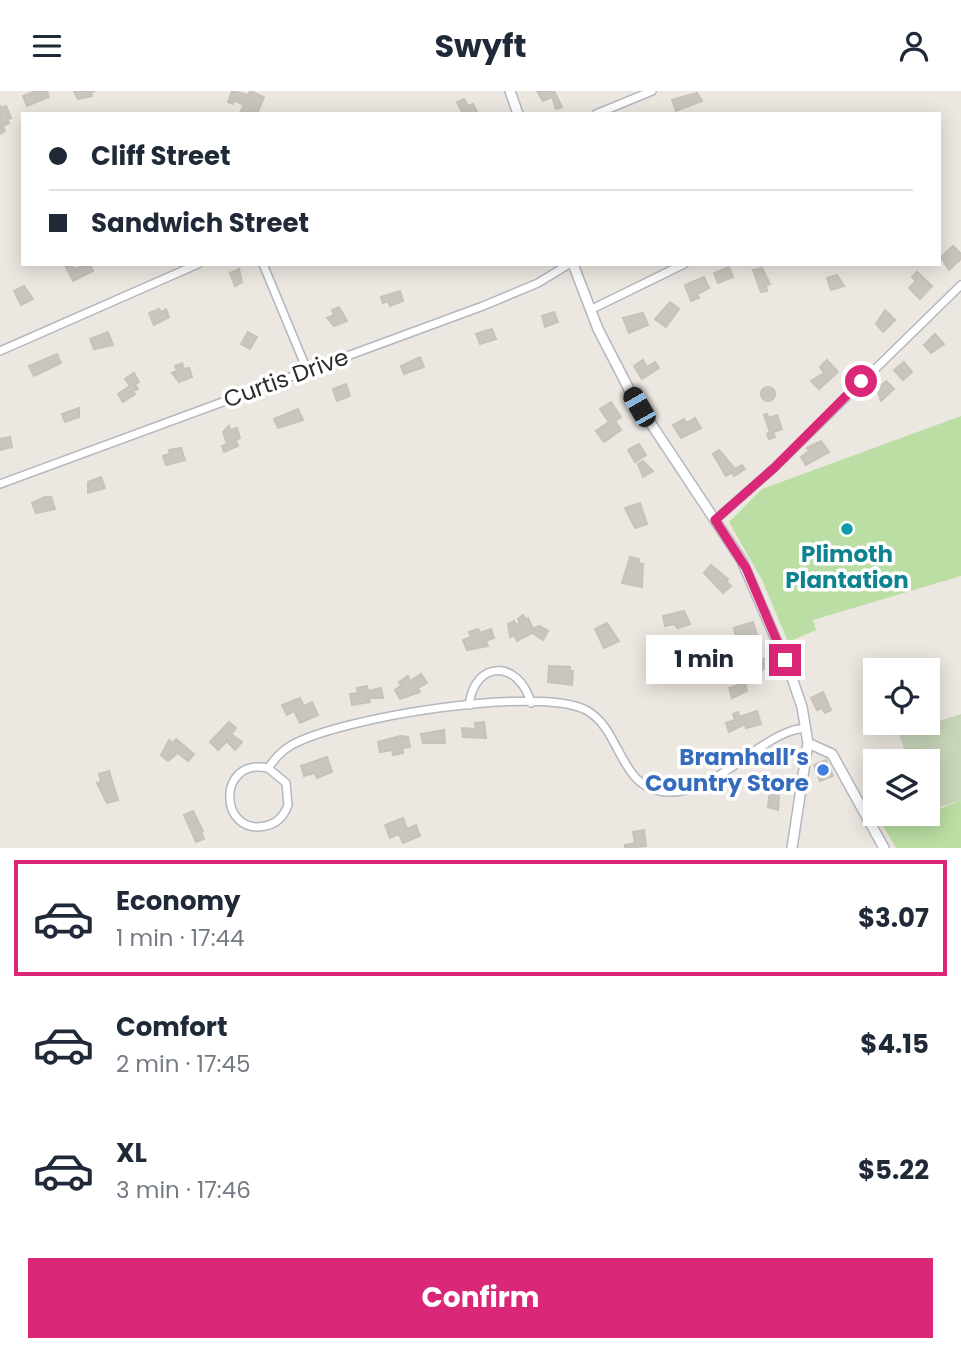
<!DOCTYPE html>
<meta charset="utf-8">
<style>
body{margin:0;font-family:Poppins,sans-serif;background:#f6f6f7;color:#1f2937;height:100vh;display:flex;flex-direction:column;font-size:26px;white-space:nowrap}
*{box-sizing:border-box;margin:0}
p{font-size:23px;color:#747a83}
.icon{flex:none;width:38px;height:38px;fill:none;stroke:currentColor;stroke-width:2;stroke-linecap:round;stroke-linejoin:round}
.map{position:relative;height:757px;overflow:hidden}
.side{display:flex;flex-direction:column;background:#fff;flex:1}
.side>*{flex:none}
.hud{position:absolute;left:21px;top:21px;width:920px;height:154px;border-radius:0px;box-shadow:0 4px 18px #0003;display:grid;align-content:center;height:154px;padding:0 28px;background:#fff}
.tools{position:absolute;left:863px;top:567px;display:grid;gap:14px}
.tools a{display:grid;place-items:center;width:77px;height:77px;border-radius:0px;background:#fff;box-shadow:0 4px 18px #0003;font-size:35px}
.end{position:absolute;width:32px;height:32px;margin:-16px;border:9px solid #db2777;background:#fff;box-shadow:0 0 0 4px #fff}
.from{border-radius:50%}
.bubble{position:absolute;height:49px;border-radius:0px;background:#fff;box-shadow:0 4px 18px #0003;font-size:23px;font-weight:700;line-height:49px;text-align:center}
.car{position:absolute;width:21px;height:42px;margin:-21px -10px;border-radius:9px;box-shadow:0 0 5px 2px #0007;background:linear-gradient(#222 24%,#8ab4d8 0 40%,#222 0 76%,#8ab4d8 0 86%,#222 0)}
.hud b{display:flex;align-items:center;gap:24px;height:66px;font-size:26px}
.hud b+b{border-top:2px solid #e0e1e3}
.hud i{width:18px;height:18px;background:#1f2937}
ul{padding:12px 0 0;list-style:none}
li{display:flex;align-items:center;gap:21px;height:116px;margin:0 14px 10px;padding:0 14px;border:4px solid transparent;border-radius:0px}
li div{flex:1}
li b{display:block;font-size:26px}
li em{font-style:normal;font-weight:700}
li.current{border-color:#db2777}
li>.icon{width:63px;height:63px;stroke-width:1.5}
.cta{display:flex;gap:14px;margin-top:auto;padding:14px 28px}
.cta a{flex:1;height:80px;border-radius:0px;background:#db2777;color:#fff;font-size:28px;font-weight:700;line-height:80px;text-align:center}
header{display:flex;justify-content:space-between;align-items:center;height:91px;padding:0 28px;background:#fff;font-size:32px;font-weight:700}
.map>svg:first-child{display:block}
</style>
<header><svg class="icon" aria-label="menu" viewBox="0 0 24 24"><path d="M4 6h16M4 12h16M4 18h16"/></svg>Swyft<svg class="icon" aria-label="person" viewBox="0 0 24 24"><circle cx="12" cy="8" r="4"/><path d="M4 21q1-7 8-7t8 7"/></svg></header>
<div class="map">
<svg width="961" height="757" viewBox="0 0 961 757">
<rect width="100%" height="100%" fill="#ede7e1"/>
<!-- green -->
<path fill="#badea3" d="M961,325V485L813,529L816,539L788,551L762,489L729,431L762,398Z
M961,709V757H896L882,733L928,723Z"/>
<!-- cemetery -->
<path fill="#c8d5b9" d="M961,623V709L928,720V670H908L899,643Z"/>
<!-- building -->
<path fill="#c9c5bf" stroke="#c8c2ba" stroke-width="2" d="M35,0H47L49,6L27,15L23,5Z
M74,0H95L91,2L92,5L78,8Z
M232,0L249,4L250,0L264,6L257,23L241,20L244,14L234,9L233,13L228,11Z
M537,0H554L562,16L556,18L552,6L543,10Z
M697,2L702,10L676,20L672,9Z
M464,8L468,15L473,13L478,23H463L457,11Z
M0,14L1,17L6,15L11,27L7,28L9,32L3,35L5,40L0,43Z
M953,155L961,163V168L949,179L941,166Z
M72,173L74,178L90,173L93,180L73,190L65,174Z
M729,176L733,186L718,192L714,182Z
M762,177L770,193L766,194L767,200L761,201L753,179Z
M239,178L242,191L235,195L230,182Z
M917,181L932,195L920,208L909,197L916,190L912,186Z
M837,184L844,195L831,199L827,187Z
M704,186L709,197L697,203L699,207L691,210L685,194Z
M24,195L33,208L21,214L14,200Z
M400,200L403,210L390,215L388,210L383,212L381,206Z
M670,211L679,218L666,236L655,228Z
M339,216L347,230L334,235L327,227L334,224L332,219Z
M159,218L161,221L166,218L169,226L154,234L149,222Z
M885,219L895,229L883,241L876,233Z
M554,221L558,231L545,236L542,225Z
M643,222L648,234L629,242L623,227Z
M492,238L496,248L480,253L476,243Z
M108,241L113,254L94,258L90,248Z
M248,241L257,246L250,258L241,253Z
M935,243L944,253L931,262L924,254Z
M57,263L61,272L34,285L29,275Z
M420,266L424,276L404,283L401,275Z
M643,269L647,276L655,271L659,277L642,288L634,275Z
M827,269L838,281L819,298L811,290L824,282L820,276Z
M904,271L912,281L903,289L894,279Z
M182,272L184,278L189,277L192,286L179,291L172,282L177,280L175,275Z
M134,282L139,291L135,293L138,298L133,300L135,303L123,311L118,303L130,295L125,288Z
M886,290L894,298L881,310L877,298Z
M346,293L350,305L337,310L333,298Z
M761 303a7 7 0 1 1 14 0a7 7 0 1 1-14 0Z
M611,311L621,326L615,330L621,339L604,351L596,340L609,331L600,318Z
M79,317V326L65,331L62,323Z
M298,318L303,329L278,337L274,328Z
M767,323L769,327L777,324L782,338L773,341L775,346L769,348L767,343L770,341L764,324Z
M695,327L701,337L681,347L673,334L684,328L687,332Z
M229,335L230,339L237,337L240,347L236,349L238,355L224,361L222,355L227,353L223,341Z
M10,346L12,356L0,359V348Z
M821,350L829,361L806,374L801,366L809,360L807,357Z
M639,353L646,364L635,371L628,359Z
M181,357L185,369L166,374L163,365L170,363L169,359Z
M719,359L735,378L742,374L745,378L734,385L732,381L726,385L713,363Z
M643,370L653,380L643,386L638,373Z
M101,386L105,397L88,402V391Z
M45,406H51L55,418L36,422L32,412Z
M640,412L647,433L635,437L625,417Z
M630,466L639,468V472L643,473L642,496L622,492Z
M711,474L728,488L726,490L731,495L723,502L704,482Z
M684,520L690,533L678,537L674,533L665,535L663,525Z
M523,524L526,529L528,527L533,538L539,535L548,540L543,549L532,542L517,550L514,544L510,546L508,533L514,530L516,534L520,532L518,528Z
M753,531L757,544L736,546L734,537Z
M607,532L619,550L604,557L595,538Z
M478,538L480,542L491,538L494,547L486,550L488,555L467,559L463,549L471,546L469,541Z
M754,564L756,570L766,567L769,576L758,580L757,576L747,582L744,574L748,572L745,567Z
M549,575L570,576V580H573L572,594L548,591Z
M421,583L427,592L418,597L420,601L400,608L395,599L401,595L399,591L408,585L410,590Z
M745,592L747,600L732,607L729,597Z
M367,595L368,600L381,597L383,607H369L370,611L352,614L350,603L358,602L357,597Z
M823,601L831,619L825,622L822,617L817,619L811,607Z
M300,607L304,615L312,611L318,624L300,632L294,620L287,624L282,614Z
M757,620L761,633L746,637L745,633L729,641L726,632L735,629L733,623L738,621L739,626Z
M229,631L236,637L231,643L242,651L235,659L227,650L218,659L210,651Z
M484,631L486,647L463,646L462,637L476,638L475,632Z
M444,639L445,652H423L421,643Z
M400,645L408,646L410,656L402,657L403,662L393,664L392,659L380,661L378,651Z
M176,648L194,663L188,670L178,662L168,670L161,664L169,649L173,652Z
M327,666L332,681L317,687L315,682L304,685L301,675Z
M826,669L833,685L820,690L814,674Z
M109,680L118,709L107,712L97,692L101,691L99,683Z
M771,689L780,691L778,719L768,716Z
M193,720L203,740L201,741L204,748L196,751L184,724Z
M403,727L407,738L416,734L420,745L403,752L399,743L390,747L385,734Z
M644,739L646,755L625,757V754L635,752L633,741Z"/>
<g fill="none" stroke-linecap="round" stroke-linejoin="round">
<!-- minor casing -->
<g stroke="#b4b7bf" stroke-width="10">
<path id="minor" d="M596,23L652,0
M263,173L307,279
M590,219L684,173
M0,260L198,173
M0,393L483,215L538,192L569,173
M715,429L774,377L961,194
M469,614C475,568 519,569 531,612
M268,677C216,666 219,745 265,735C276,733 284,725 288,714L286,692L268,677C275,668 280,661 290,655C336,627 539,594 586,619C623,639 618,699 668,701C713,703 752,653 791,640C796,638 801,638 806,637"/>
</g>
<!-- tertiary casing -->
<g stroke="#b4b7bf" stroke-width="12">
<path id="tertiary" d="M510,0L518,23
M573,173L598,238L632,304L742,470L790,581L802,616L808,652L792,757
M808,652L832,663L884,757"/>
</g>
<!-- minor -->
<use href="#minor" stroke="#fff" stroke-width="7"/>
<!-- tertiary -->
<use href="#tertiary" stroke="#fff" stroke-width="9"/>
</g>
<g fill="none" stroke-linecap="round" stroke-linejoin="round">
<!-- route -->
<path stroke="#db2777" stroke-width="9" d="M785,569L746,477L715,429L774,377L861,290"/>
</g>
<!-- markers -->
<circle fill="#0f9aa8" stroke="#fff" stroke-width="2.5" cx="847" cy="438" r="7"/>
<circle fill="#3f7fe0" stroke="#fff" stroke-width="2.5" cx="823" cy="679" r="7"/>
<g text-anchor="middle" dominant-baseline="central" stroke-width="7" stroke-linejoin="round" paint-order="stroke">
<!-- street labels -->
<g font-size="23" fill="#2d2d2d" stroke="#fff">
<text transform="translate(286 287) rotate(-20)">Curtis Drive</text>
</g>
<!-- culture labels -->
<g font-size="23" font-weight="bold" fill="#0d838f" stroke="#fff">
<text x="847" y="463">Plimoth<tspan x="847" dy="26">Plantation</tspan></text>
</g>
<!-- shop labels -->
<g font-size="23" font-weight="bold" fill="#366cbe" stroke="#fff" text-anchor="end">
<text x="809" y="666">Bramhall’s<tspan x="809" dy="26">Country Store</tspan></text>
</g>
</g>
</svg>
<div class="tools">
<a><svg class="icon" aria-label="locate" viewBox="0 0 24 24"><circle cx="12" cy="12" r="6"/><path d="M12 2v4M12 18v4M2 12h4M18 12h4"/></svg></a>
<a><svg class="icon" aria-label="layers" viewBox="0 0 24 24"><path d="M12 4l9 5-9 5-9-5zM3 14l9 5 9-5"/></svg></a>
</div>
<i class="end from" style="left:861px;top:290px"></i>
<i class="end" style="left:785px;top:569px"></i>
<div class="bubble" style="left:646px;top:544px;width:116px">1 min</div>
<i class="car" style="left:639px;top:316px;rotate:330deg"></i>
<div class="hud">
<b><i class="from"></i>Cliff Street</b>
<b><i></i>Sandwich Street</b>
</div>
</div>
<section class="side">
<ul>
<li class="current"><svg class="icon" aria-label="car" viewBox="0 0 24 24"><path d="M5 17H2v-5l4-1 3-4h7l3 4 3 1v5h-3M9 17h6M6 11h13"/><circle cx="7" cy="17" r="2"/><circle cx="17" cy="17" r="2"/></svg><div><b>Economy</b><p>1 min · 17:44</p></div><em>$3.07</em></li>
<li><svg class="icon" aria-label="car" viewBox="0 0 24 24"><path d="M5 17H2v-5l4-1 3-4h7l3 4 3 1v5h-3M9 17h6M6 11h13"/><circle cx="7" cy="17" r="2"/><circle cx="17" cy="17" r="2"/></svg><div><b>Comfort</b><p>2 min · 17:45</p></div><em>$4.15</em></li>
<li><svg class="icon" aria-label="car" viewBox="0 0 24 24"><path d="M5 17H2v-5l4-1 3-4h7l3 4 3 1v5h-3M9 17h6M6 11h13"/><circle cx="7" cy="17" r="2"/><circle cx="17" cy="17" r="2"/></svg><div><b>XL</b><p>3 min · 17:46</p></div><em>$5.22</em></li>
</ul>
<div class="cta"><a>Confirm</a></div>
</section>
